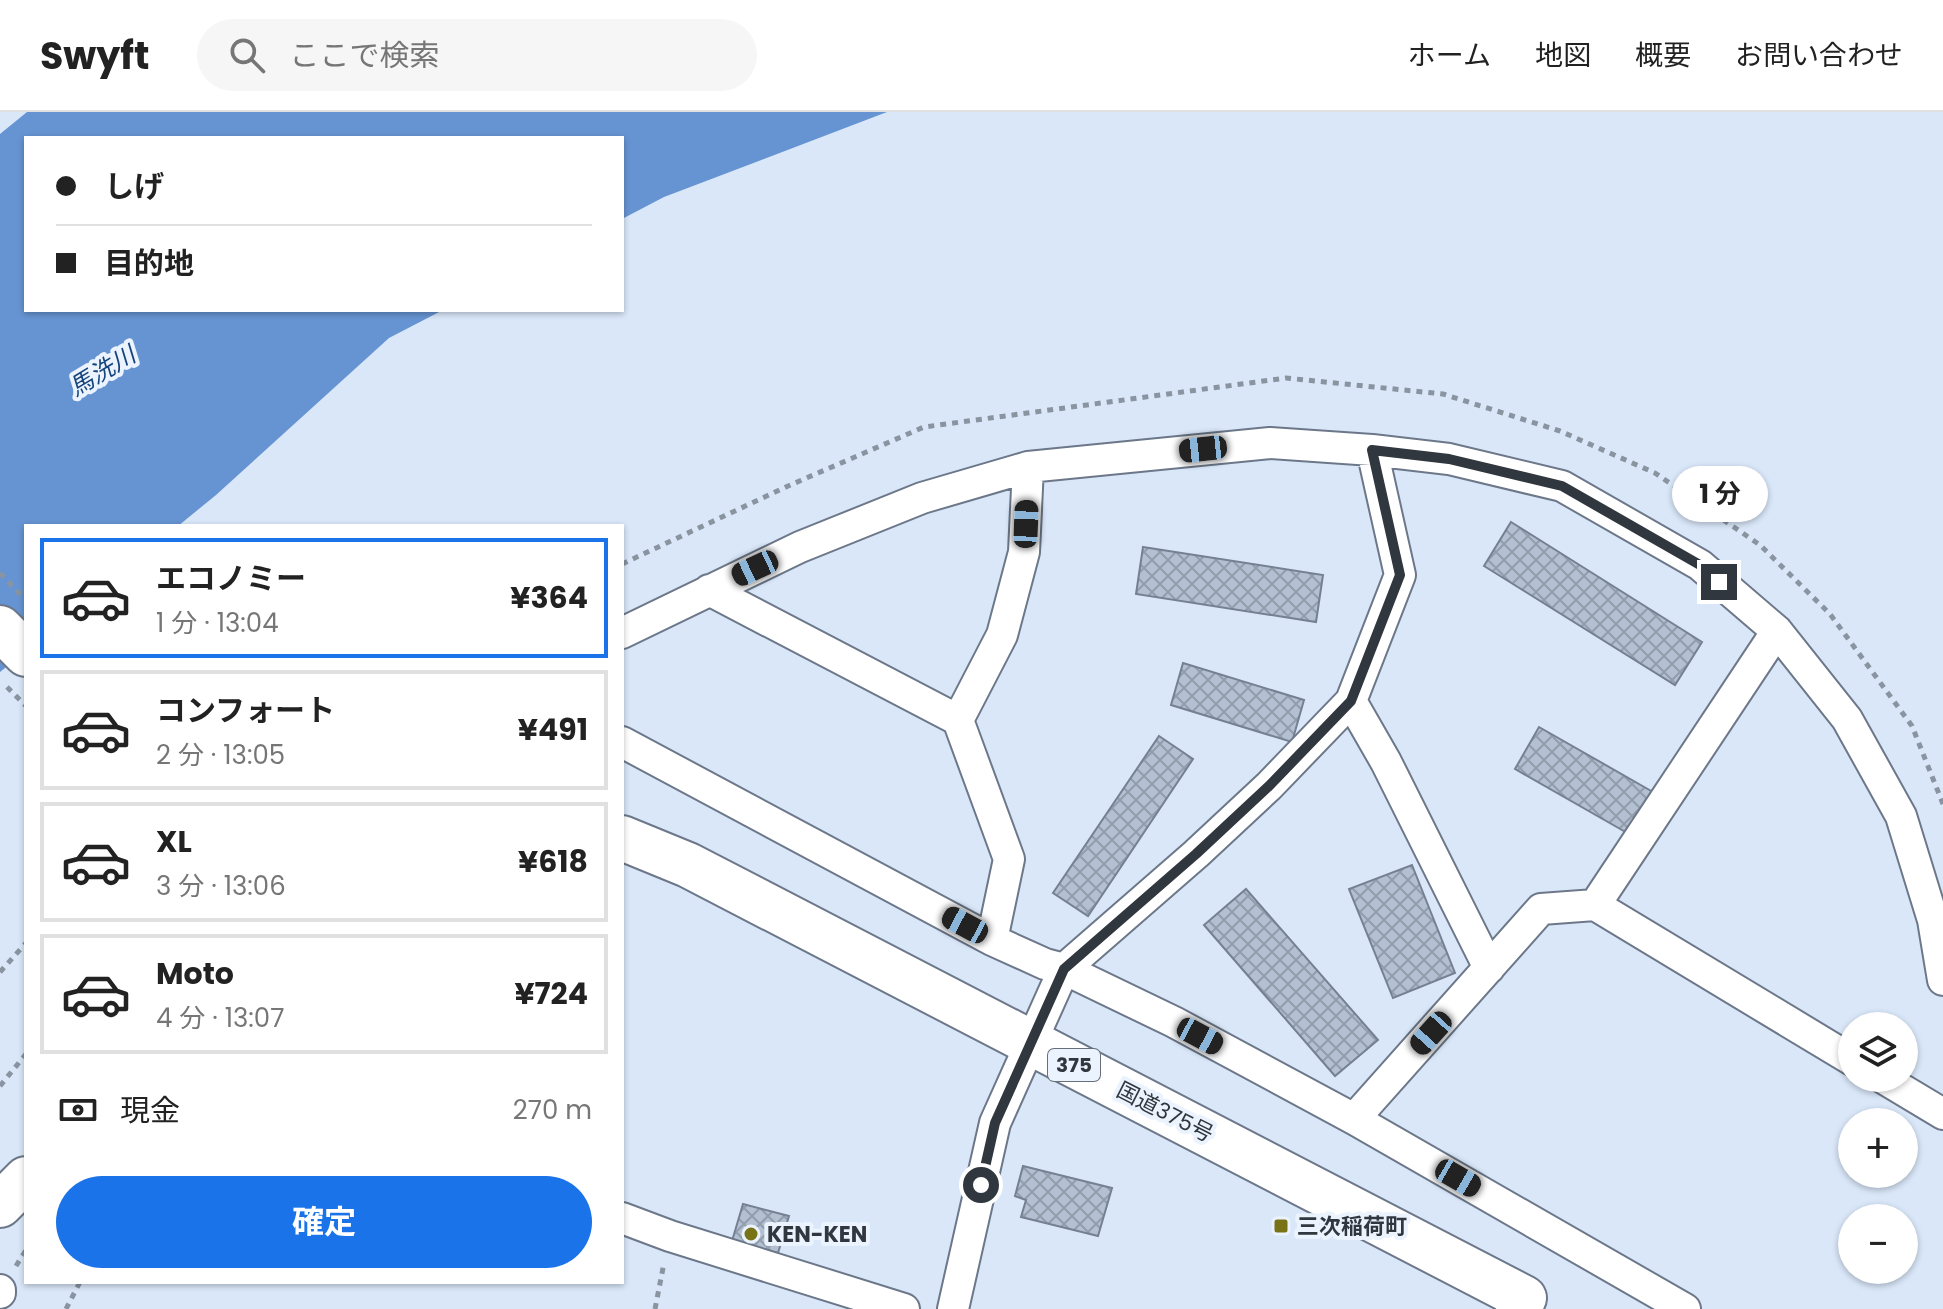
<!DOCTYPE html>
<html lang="ja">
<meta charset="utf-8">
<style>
body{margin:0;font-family:Poppins,"Noto Sans JP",sans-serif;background:#f6f6f6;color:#222;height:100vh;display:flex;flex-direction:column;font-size:30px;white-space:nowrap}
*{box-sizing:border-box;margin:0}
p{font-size:26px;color:#767676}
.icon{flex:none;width:44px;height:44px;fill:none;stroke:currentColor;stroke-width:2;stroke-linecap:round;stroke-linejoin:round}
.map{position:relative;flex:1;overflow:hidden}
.drawer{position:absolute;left:24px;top:412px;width:600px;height:760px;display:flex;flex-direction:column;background:#fff;border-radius:0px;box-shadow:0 2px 6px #0004}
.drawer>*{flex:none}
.hud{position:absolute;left:24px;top:24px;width:600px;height:176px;border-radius:0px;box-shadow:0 2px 6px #0004;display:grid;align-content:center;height:176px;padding:0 32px;background:#fff}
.fabs{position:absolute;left:1838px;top:900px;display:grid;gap:16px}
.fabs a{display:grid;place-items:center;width:80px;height:80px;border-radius:50%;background:#fff;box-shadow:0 2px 6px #0004;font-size:40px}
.end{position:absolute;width:36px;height:36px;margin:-18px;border:10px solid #31373e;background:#fff;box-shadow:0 0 0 4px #fff}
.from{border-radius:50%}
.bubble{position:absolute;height:56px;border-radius:28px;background:#fff;box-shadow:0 2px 6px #0004;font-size:26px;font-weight:700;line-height:56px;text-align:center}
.car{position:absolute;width:24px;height:48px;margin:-24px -12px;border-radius:10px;box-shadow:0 0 6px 2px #0007;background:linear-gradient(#222 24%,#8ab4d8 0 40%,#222 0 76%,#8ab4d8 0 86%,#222 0)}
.hud b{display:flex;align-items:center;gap:28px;height:76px;font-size:30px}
.hud b+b{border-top:2px solid #e0e0e0}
.hud i{width:20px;height:20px;background:#222}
ul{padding:14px 0 0;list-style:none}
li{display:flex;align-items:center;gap:24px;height:120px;margin:0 16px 12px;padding:0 16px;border:4px solid #e0e0e0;border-radius:0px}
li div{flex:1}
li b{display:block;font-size:30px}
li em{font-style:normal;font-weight:700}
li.active{border-color:#1a73e8}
li>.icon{width:72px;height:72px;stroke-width:1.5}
.pay{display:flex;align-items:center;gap:20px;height:88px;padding:0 32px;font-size:30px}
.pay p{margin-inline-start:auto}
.action{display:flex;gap:16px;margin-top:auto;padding:16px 32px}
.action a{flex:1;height:92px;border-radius:48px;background:#1a73e8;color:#fff;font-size:32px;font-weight:700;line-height:92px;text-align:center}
header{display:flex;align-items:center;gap:48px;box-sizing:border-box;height:112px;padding:0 40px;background:#fff;border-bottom:2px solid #e0e0e0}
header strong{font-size:38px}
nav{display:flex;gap:44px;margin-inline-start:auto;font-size:28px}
.search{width:560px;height:72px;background:#f6f6f6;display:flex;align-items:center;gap:20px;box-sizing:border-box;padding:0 28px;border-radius:44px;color:#767676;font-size:30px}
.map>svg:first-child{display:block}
</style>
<header>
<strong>Swyft</strong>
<div class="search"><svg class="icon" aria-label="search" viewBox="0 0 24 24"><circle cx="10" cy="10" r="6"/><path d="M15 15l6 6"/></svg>ここで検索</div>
<nav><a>ホーム</a><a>地図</a><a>概要</a><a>お問い合わせ</a></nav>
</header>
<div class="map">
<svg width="1943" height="1197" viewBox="0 0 1943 1197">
<defs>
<pattern id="building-cross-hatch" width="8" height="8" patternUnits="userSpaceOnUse" patternTransform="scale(2)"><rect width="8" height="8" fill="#b3c0d2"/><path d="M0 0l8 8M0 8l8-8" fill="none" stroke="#929dac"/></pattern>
</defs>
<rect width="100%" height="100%" fill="#d9e7f9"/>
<!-- water -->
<path fill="#6694d2" d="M27,0H887L664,85L622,107V26H26V198H443L389,226L216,383L178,414H26V539L0,560V22Z"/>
<!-- building -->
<path fill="url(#building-cross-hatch)" stroke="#758192" stroke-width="2" d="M1511,410L1702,530L1675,573L1484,454Z
M1143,435L1323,463L1316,510L1136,482Z
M1183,551L1304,588L1292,630L1171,593Z
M1539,615L1660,684L1636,726L1515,657Z
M1159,624L1193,647L1088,804L1053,781Z
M1412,753L1455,861L1393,886L1349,777Z
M1246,777L1378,928L1335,964L1204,813Z
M1023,1054L1112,1076L1098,1124L1021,1105L1026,1088L1015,1084Z
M743,1092L789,1104L778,1141L732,1129Z"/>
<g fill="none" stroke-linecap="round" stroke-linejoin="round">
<!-- street casing -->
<g stroke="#6c7889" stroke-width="34">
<path id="street" d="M709,478L958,608L1009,747L992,828
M622,521L800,435L922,386L1028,355L1270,331L1372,338L1449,347L1562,374L1700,453L1777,519L1847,607L1901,704L1933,808L1943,868
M1351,589L1386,650L1489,856
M958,608L1002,523L1024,440L1028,355
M622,630L992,828L1045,852L1064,857L1174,910L1354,1007L1685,1197
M1595,793L1777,519
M1883,966L1943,1002
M1354,1007L1541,797L1595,793L1852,948
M622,1106L670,1124L904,1197
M0,1178V1181
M953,1197L995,1011L1064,857L1196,742L1269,674L1351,589L1400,463L1372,338"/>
</g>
<!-- secondary casing -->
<g stroke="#6c7889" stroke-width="48">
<path id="secondary" d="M0,1093L26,1067"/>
</g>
<!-- highway casing -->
<g stroke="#6c7889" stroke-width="48">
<path id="highway" d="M0,516L26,542
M622,726L688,753L1524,1186L1518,1197"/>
</g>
<!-- path -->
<path stroke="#8994a0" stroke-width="5" stroke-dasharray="6 6" stroke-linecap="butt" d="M622,452L788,374L924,315L1286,266L1443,282L1560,319L1655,361L1760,433L1830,502L1912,614L1943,692
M0,461L22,484
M7,575L26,594
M0,860L26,831
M0,974L26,942
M16,1154L26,1138
M66,1197L80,1170
M655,1197L664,1151"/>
<!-- street -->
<use href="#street" stroke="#fff" stroke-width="30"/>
<!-- secondary -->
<use href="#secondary" stroke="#fff" stroke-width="44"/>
<!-- highway -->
<use href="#highway" stroke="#fff" stroke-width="44"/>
</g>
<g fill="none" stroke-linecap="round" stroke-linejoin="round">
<!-- route -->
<path stroke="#31373e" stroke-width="10" d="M981,1073L995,1011L1064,857L1196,742L1269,674L1351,589L1400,463L1372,338L1449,347L1562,374L1700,453L1719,470"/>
</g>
<!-- markers -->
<g fill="#787316" stroke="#ebf3ff" stroke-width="3">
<rect x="1273" y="1106" width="16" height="16" rx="4"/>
<circle cx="751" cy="1122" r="8"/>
</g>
<g text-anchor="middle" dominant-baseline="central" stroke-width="8" stroke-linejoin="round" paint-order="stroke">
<!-- shield labels -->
<rect fill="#ebf3ff" stroke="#696f78" stroke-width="2" x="1048" y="937" width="52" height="32" rx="6"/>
<g font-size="20" font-weight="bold" fill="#31373e">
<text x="1074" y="953">375</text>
</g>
<!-- street labels -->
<g font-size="22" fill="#31373e" stroke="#ebf3ff">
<text transform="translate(1165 1000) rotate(27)">国道375号</text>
</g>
<!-- poi labels -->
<g font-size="22" font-weight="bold" fill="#31373e" stroke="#ebf3ff" text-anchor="start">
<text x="1297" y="1114">三次稲荷町</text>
<text x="767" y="1122">KEN-KEN</text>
</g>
<!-- water labels -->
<g font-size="24" font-style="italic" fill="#15437c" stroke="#ebf3ff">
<text transform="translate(102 259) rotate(-31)">馬洗川</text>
</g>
</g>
</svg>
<div class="fabs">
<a><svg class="icon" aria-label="layers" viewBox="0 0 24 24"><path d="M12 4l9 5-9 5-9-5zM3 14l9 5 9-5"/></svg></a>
<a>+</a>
<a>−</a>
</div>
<i class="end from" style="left:981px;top:1073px"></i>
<i class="end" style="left:1719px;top:470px"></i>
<div class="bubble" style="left:1672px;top:354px;width:96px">1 分</div>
<i class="car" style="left:1203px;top:337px;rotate:264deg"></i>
<i class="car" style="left:1026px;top:412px;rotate:2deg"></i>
<i class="car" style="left:755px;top:456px;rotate:245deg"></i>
<i class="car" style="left:965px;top:813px;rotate:298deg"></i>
<i class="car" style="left:1431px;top:921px;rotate:222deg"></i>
<i class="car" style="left:1200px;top:924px;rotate:118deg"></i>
<i class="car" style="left:1458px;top:1066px;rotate:120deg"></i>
<div class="hud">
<b><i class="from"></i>しげ</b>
<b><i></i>目的地</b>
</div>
<section class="drawer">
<ul>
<li class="active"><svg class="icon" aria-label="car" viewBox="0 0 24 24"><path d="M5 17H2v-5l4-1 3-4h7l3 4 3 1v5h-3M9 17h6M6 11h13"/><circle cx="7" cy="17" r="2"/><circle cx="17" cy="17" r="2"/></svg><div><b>エコノミー</b><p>1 分 · 13:04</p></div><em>¥364</em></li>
<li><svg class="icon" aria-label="car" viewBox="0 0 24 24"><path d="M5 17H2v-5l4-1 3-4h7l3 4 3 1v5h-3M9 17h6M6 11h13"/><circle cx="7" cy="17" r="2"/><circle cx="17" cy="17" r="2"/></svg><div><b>コンフォート</b><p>2 分 · 13:05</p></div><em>¥491</em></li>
<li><svg class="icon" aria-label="car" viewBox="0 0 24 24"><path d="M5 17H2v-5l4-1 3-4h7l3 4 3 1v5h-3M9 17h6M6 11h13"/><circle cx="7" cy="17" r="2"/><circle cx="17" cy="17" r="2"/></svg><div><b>XL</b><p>3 分 · 13:06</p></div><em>¥618</em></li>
<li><svg class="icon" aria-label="car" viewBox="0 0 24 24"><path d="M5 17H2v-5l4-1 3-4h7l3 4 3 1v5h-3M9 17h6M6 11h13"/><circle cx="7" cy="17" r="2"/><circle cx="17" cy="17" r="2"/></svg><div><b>Moto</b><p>4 分 · 13:07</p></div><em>¥724</em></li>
</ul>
<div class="pay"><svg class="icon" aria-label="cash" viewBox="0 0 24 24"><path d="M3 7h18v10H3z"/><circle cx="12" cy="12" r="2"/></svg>現金<p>270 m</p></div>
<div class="action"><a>確定</a></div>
</section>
</div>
